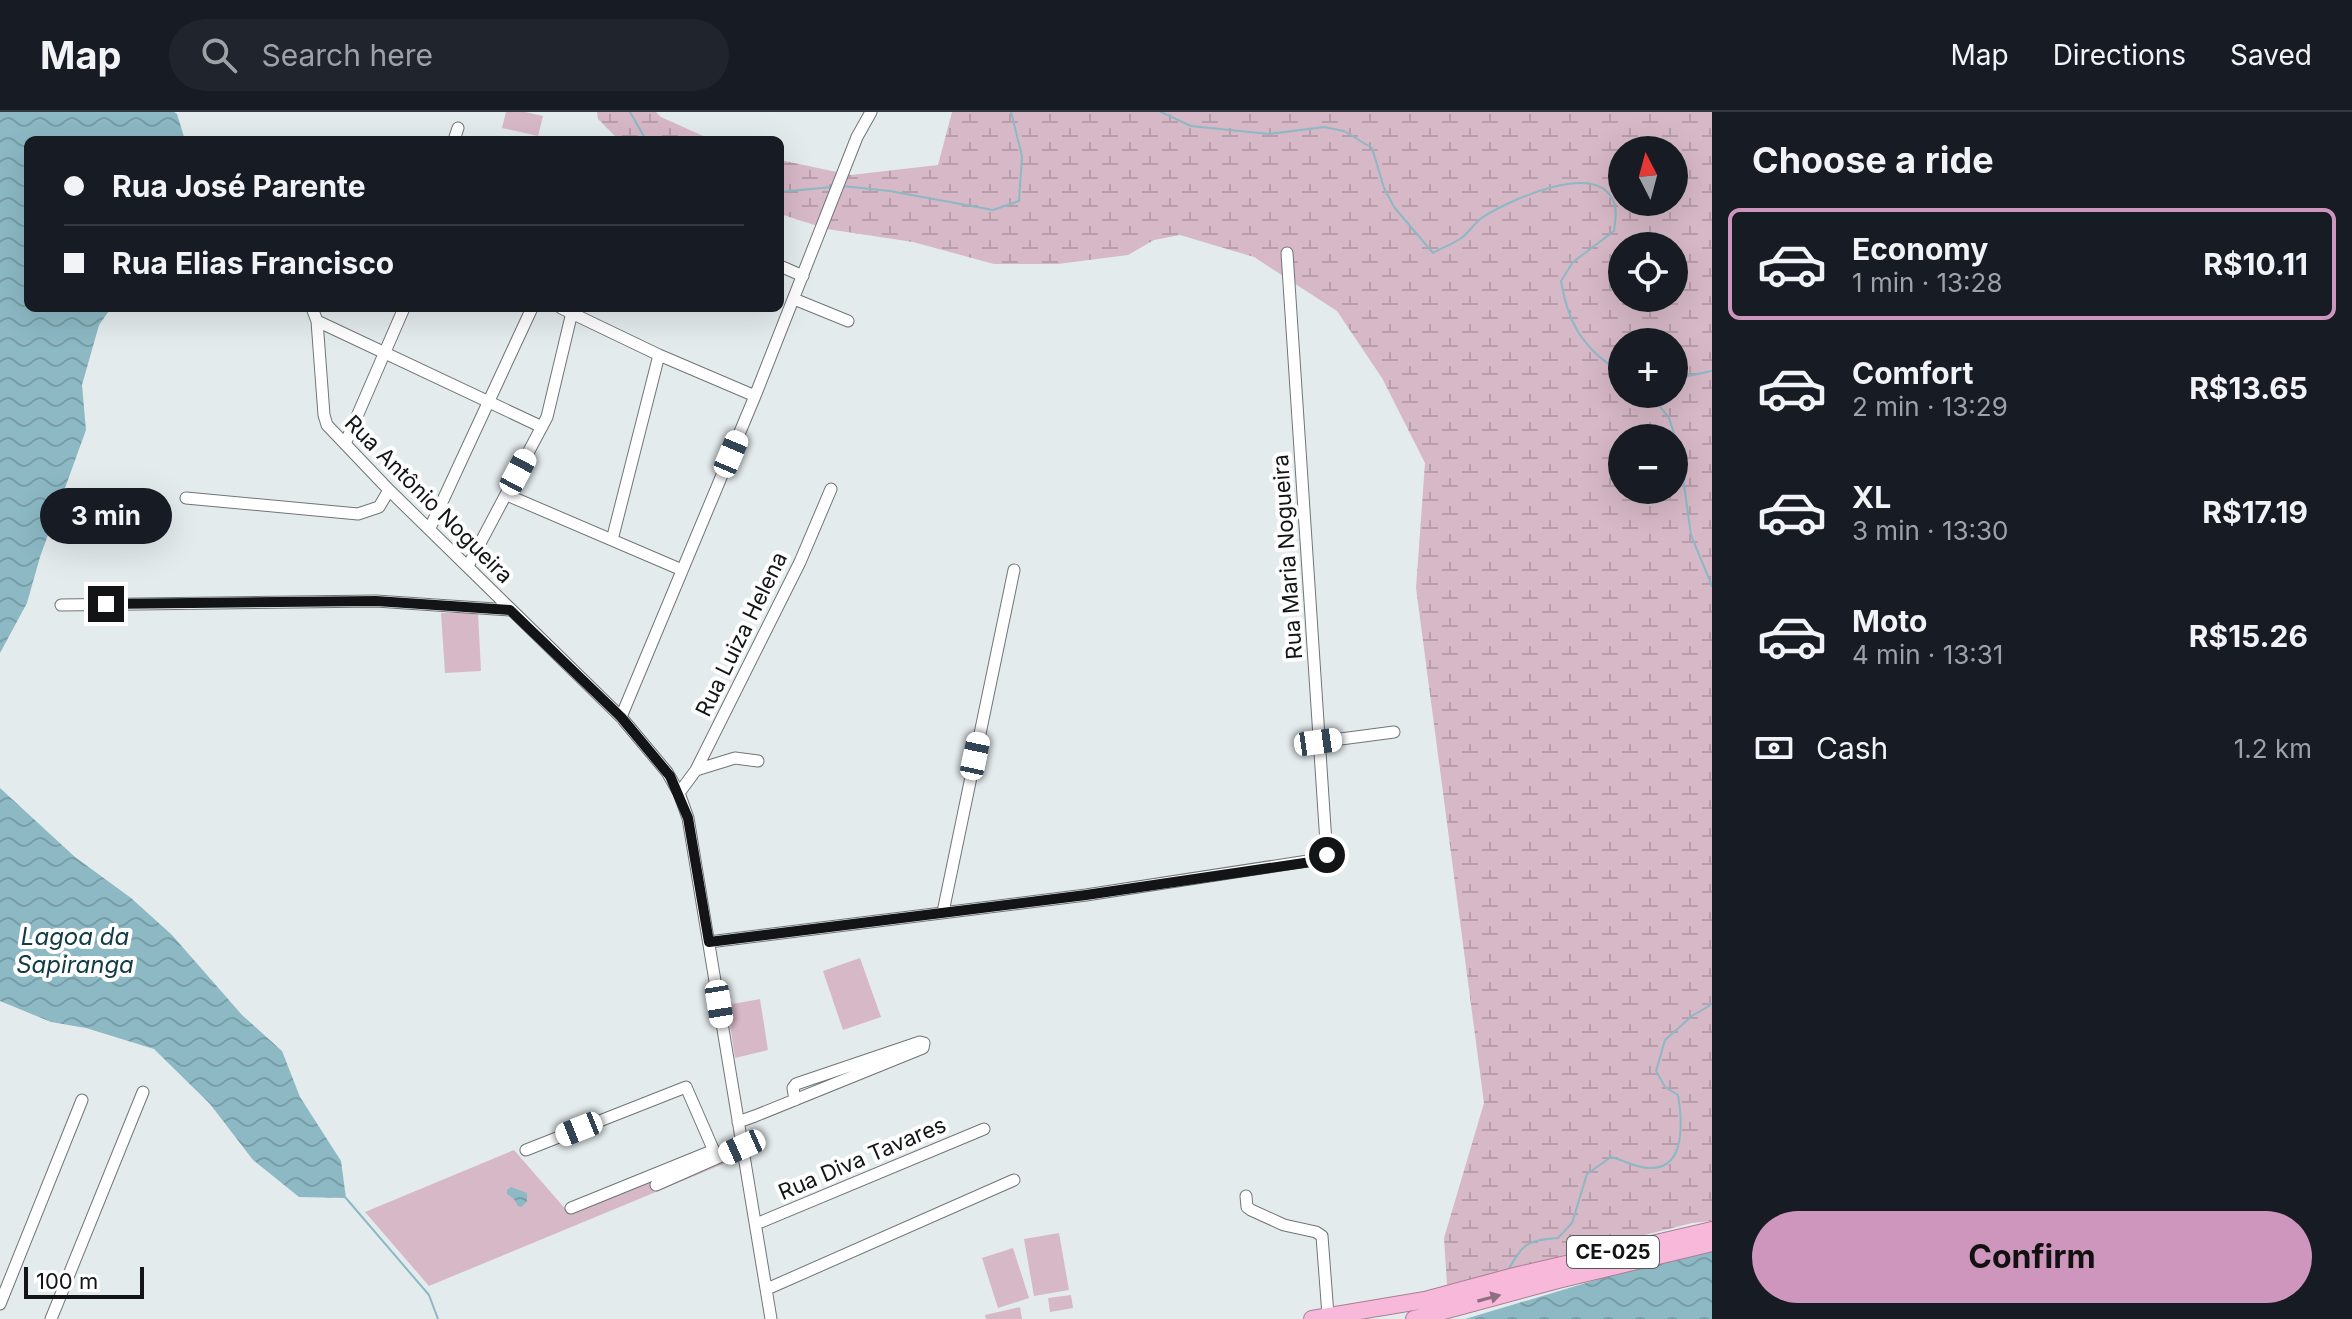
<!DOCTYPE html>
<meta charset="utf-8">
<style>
body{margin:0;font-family:Inter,sans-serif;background:#20242c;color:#f1f3f6;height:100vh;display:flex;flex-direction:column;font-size:30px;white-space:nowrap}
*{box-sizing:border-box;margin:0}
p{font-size:26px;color:#9ea1a6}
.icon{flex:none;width:44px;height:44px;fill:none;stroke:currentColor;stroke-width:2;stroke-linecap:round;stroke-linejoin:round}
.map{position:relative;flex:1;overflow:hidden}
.sheet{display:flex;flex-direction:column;background:#171b24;width:640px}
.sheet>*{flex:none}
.hud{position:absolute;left:24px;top:24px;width:760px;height:176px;border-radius:12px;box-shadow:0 8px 32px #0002;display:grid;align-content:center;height:176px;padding:0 40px;background:#171b24}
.needle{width:52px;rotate:354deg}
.buttons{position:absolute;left:1608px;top:24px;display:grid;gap:16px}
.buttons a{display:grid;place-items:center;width:80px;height:80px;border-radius:50%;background:#171b24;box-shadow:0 8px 32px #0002;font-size:40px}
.scale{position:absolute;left:24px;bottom:20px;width:120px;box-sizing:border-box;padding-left:8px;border:4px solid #121415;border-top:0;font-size:22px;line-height:28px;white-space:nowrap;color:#121415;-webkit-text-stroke:6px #fff;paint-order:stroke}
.end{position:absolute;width:36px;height:36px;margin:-18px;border:10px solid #121415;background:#fff;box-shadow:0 0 0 4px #fff}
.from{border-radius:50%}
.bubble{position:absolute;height:56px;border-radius:28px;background:#171b24;box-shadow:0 8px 32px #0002;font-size:26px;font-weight:700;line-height:56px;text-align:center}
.car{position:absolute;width:24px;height:48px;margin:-24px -12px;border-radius:10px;box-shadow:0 0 6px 2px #0007;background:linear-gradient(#fff 24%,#345 0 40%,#fff 0 76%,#345 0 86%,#fff 0)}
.hud b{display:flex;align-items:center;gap:28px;height:76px;font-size:30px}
.hud b+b{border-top:2px solid #363941}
.hud i{width:20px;height:20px;background:#f1f3f6}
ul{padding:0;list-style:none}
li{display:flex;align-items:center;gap:24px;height:112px;margin:0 16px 12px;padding:0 24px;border:4px solid transparent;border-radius:12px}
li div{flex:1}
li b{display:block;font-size:30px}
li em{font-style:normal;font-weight:700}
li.on{border-color:#ce96bc}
li>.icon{width:72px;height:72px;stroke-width:1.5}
h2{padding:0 40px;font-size:36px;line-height:96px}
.pay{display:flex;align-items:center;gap:20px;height:88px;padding:0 40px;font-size:30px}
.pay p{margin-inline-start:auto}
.primary-button{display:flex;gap:16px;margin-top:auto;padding:16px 40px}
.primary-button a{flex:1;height:92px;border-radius:48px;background:#ce96bc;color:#111;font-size:32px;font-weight:700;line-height:92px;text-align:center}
header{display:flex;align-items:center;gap:48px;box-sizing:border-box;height:112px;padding:0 40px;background:#171b24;border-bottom:2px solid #363941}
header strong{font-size:38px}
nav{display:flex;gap:44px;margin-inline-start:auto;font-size:28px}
.search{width:560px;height:72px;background:#20242c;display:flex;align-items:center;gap:20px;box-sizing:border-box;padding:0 28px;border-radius:44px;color:#9ea1a6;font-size:30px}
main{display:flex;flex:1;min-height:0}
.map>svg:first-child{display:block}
</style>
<header>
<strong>Map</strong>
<div class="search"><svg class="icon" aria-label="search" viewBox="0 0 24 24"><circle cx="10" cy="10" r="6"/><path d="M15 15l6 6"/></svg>Search here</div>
<nav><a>Map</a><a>Directions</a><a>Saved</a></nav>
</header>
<main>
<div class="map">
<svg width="1712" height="1207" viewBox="0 0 1712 1207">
<defs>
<pattern id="wetland-marsh" width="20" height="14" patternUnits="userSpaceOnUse" patternTransform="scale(2)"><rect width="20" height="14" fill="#d7b8c7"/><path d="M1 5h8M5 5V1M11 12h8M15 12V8" fill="none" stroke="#b89daa"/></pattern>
<pattern id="water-waves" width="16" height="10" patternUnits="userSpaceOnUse" patternTransform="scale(2)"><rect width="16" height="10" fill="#8cb9c4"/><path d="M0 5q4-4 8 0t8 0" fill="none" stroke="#789ea8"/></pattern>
</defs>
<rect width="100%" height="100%" fill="#e4ebec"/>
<!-- wetland -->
<path fill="url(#wetland-marsh)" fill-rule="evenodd" d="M597,0H656L661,5L712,28H619L598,7Z
M952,0H1712V1109L1692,1111L1447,1173L1444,1126L1484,991L1416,476L1425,351L1382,266L1337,199L1254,145L1180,123L1154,128L1128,143L1058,152H994L913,130L827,117L780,102V48L851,63L938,53ZM1622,38H1674V90H1622ZM1622,134H1674V186H1622ZM1622,230H1674V282H1622ZM1622,326H1674V378H1622Z"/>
<!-- park -->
<path fill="#d7b8c7" d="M506,0H525L543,4L538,24L502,16Z
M441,501H478L481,559L445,561Z
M860,846L881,905L843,918L823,859Z
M760,887L768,938L735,946L727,893Z
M730,1034L733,1048L429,1174L365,1100L514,1038L568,1100Z
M1059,1121L1069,1178L1034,1184L1024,1127Z
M1013,1136L1029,1186L998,1196L982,1146Z
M1071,1183L1073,1196L1050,1200L1048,1186Z
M1020,1195L1022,1207H986L985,1203Z"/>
<!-- water -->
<path fill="url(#water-waves)" d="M0,0H174L177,2L185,28H28V196H111L99,213L82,273L86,318L40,445L27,491L0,541Z
M0,676L75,745L131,786L172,823L242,903L282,939L300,985L341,1049L346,1086L299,1085L253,1048L210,992L154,937L86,916L51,910L0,889Z
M511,1075L527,1081V1089L522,1095L518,1094L514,1087L507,1082V1078Z
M1712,1139V1207H1465L1686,1141Z"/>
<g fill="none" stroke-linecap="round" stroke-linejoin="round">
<!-- stream -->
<path stroke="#8cb9c4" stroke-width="2" d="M630,0L646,28
M1161,0L1191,14L1269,22L1324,15L1344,19L1372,36L1384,76L1394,95L1433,141C1442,136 1452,132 1460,127C1469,121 1474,111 1483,105C1508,89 1603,44 1615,94C1617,101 1615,111 1614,119L1573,150L1561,169C1568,212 1584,238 1622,261
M842,74L890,79L993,98L1019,89L1022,44L1011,0
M780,80L832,75
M1674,267L1712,259
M1650,282L1669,306L1679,337L1691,423L1712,474
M345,1085L429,1183L438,1207
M1507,1160C1523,1132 1526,1128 1558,1126L1572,1111L1587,1062L1611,1045C1623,1048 1637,1056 1649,1056C1687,1058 1682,1007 1678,983L1665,975L1656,959L1665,928L1692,904L1712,892"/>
<!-- minor casing -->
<g stroke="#707576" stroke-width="13">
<path id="minor" d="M454,28L458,16
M780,154L803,164
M794,187L848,209
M312,196L317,209L324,303L327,313L389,378L621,605L667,660L679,681L688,706L771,1207
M561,196L659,243L755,284
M317,209L542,315
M345,332L404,196
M507,383L682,458
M186,386L358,402L379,395L389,378
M430,416L532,196
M612,428L659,243
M468,454L547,305L573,196
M61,493L376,489L510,498
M621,605L755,284L857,25L871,0
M1318,630L1394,620
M696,658L735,646L758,649
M679,681L696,658L800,450L831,377
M943,800L1014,458
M709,830L1086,783L1327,746L1287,141
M738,1010L755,1004L923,936L924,931L920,930L796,972L793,976L795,988
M526,1038L686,975L717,1046
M656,1073L742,1035
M1246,1084L1247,1095L1251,1098L1284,1113L1316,1120L1322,1124L1328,1203
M571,1096L714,1038
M756,1112L984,1017
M767,1177L1014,1068
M0,1192L82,988
M51,1207L143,980"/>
</g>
<!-- highway casing -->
<g stroke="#a87f94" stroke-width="18">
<path id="highway" d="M1312,1207L1425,1188L1514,1164L1712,1118
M1414,1207L1558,1168L1712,1131"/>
</g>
<!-- minor -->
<use href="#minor" stroke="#fff" stroke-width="11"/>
<!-- highway -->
<use href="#highway" stroke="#f8b8d9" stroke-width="16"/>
</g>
<!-- one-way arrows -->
<defs><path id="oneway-solid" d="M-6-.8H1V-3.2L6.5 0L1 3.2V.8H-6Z" transform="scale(2)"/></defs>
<use fill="#906e81" href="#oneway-solid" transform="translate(1489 1186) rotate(-15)"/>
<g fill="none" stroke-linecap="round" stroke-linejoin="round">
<!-- route -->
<path stroke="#121415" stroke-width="10" d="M106,492L376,489L510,498L621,605L670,664L688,706L709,830L1086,783L1324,748L1327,743"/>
</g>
<g text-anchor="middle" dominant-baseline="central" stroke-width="8" stroke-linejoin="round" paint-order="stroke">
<!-- shield labels -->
<rect fill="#fff" stroke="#595a5b" stroke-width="2" x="1567" y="1124" width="92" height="32" rx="6"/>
<g font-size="20" font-weight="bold" fill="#121415">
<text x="1613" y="1140">CE-025</text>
</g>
<!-- street labels -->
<g font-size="22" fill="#121415" stroke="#fff">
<text transform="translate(429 387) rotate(45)">Rua Antônio Nogueira</text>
<text transform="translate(1287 445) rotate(-94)">Rua Maria Nogueira</text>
<text transform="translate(741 522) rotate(-64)">Rua Luiza Helena</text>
<text transform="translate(862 1046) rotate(-23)">Rua Diva Tavares</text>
</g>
<!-- water labels -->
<g font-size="24" font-style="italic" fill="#113b45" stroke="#fff">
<text x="75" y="824">Lagoa da<tspan x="75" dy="28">Sapiranga</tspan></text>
</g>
</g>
</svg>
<div class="buttons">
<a><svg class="needle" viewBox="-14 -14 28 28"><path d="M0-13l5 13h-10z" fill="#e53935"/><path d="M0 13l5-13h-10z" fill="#9ea1a6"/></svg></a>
<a><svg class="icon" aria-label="locate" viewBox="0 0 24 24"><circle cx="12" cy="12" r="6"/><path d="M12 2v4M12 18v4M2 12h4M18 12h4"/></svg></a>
<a>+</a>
<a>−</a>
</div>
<div class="scale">100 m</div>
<i class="end from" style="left:1327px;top:743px"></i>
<i class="end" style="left:106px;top:492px"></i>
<div class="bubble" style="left:40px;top:376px;width:132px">3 min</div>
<i class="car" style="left:731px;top:342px;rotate:23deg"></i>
<i class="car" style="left:518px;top:360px;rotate:28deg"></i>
<i class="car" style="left:1318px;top:630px;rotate:82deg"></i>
<i class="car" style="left:975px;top:644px;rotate:12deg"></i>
<i class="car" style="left:719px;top:892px;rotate:171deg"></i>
<i class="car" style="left:579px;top:1017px;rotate:248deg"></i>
<i class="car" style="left:742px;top:1035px;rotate:246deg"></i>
<div class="hud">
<b><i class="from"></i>Rua José Parente</b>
<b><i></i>Rua Elias Francisco</b>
</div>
</div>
<section class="sheet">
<h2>Choose a ride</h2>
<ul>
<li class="on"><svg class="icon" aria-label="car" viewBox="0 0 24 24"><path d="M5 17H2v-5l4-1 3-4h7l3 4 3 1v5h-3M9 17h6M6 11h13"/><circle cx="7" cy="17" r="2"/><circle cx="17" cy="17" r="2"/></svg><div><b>Economy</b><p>1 min · 13:28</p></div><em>R$10.11</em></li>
<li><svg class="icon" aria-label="car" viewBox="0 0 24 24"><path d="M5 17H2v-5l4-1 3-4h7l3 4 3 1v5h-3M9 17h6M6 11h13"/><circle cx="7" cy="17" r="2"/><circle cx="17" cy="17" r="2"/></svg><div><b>Comfort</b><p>2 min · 13:29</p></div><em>R$13.65</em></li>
<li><svg class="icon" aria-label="car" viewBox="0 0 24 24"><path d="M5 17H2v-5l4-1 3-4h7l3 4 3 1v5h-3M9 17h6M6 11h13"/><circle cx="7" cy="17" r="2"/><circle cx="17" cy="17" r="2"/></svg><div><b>XL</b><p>3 min · 13:30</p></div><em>R$17.19</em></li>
<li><svg class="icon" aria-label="car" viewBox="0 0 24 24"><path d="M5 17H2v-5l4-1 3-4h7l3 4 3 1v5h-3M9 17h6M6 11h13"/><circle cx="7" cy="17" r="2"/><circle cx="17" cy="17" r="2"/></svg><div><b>Moto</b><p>4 min · 13:31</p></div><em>R$15.26</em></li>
</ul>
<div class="pay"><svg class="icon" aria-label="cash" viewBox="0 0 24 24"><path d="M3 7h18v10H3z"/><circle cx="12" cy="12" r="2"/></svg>Cash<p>1.2 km</p></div>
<div class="primary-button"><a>Confirm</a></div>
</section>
</main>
